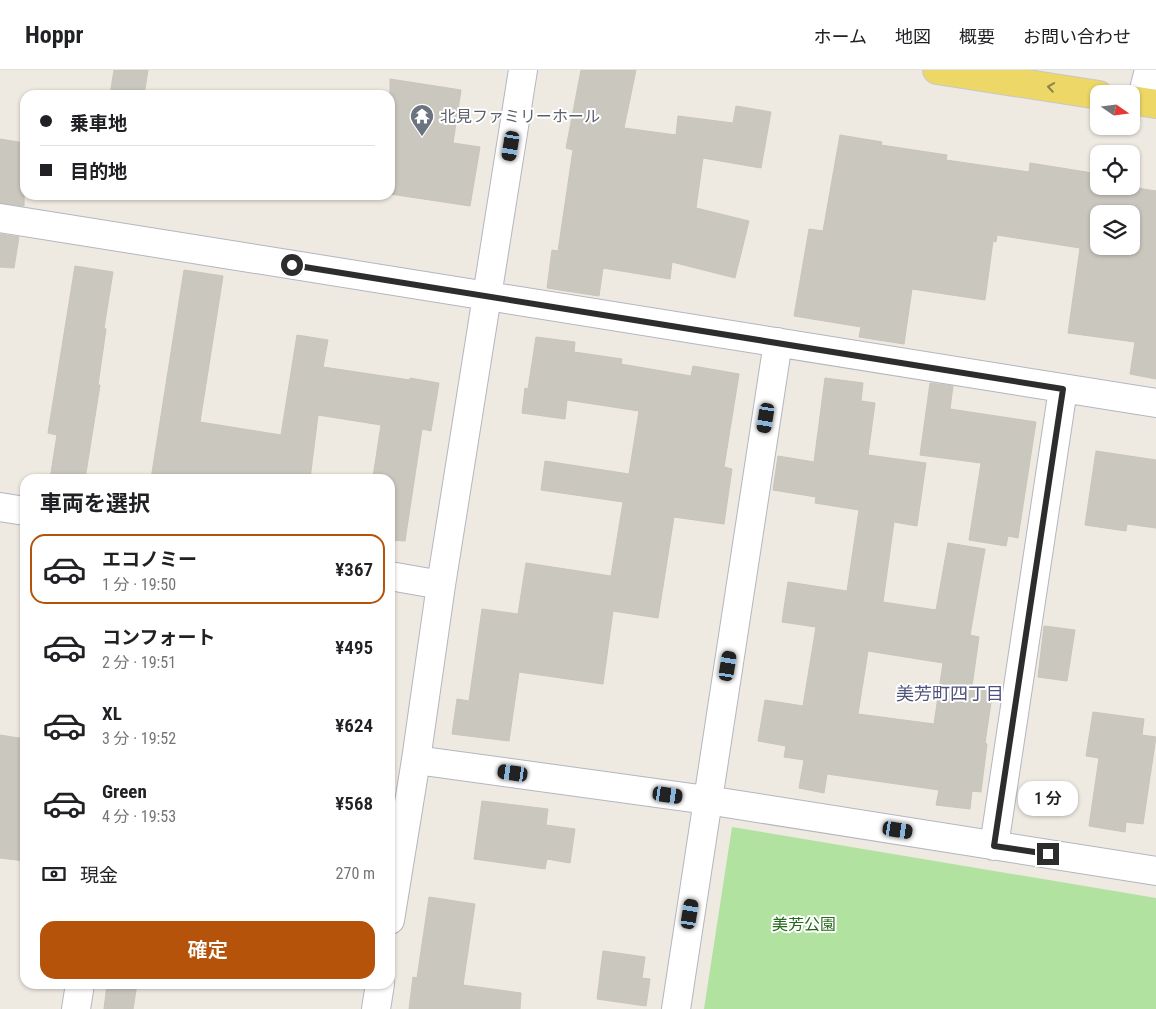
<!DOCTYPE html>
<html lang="ja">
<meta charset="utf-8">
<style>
body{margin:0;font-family:"Roboto Condensed","Noto Sans JP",sans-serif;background:#f2f2f2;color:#202124;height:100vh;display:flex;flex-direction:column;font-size:19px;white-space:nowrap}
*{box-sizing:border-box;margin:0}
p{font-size:16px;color:#757577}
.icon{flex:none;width:28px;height:28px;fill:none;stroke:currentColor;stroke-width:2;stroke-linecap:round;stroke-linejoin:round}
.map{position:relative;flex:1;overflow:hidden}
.panel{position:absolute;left:20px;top:404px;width:375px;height:515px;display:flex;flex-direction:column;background:#fff;border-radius:15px;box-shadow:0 1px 4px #0004}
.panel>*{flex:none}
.guide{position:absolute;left:20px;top:20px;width:375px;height:110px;border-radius:15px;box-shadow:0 1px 4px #0004;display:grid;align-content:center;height:110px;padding:0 20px;background:#fff}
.needle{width:32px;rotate:104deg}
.controls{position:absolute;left:1090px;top:15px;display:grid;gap:10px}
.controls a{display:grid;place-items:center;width:50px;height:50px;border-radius:10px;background:#fff;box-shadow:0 1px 4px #0004;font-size:25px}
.end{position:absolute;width:22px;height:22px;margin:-11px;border:6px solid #2d2d2d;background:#fff;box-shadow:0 0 0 2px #fff}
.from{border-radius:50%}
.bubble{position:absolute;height:35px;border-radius:15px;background:#fff;box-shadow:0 1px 4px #0004;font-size:16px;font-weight:600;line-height:35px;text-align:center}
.car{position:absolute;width:15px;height:30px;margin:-15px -8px;border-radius:6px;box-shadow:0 0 4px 1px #0007;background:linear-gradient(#222 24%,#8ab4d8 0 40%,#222 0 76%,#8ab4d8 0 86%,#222 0)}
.guide b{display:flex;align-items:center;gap:18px;height:48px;font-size:19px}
.guide b+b{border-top:1px solid #e0e0e0}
.guide i{width:12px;height:12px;background:#202124}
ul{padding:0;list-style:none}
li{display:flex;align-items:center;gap:15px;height:70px;margin:0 10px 8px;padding:0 10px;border:2px solid transparent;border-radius:15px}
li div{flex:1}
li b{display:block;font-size:19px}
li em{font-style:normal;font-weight:600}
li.selected{border-color:#b45309}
li>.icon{width:45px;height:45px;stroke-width:1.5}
h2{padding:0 20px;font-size:22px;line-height:60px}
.pay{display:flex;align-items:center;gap:12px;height:55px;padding:0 20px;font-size:19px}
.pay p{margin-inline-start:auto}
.action{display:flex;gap:10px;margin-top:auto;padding:10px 20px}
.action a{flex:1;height:58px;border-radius:15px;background:#b45309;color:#fff;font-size:20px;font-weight:600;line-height:58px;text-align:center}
header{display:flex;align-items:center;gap:30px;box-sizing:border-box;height:70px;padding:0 25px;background:#fff;border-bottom:1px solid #e0e0e0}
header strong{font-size:24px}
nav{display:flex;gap:28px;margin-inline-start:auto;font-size:18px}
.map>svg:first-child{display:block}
</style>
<header>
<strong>Hoppr</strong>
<nav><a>ホーム</a><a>地図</a><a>概要</a><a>お問い合わせ</a></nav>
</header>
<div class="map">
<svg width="1156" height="939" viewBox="0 0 1156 939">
<rect width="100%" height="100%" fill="#eee9e1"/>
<!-- green -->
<path fill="#b2e29f" d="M732,757L1156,828V939H704Z"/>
<!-- building -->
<path fill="#cac7bf" stroke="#cac5ba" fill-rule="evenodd" d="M114,0H148L144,25H110Z
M581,0H636L624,58L676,65L678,46L733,53L736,36L771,42L761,98L703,88L696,138L749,151L735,208L672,192L670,209L603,198L599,226L547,218L552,180L558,181L573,80L566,78Z
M390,9L461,20L453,73L480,77L470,136L390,124Z
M840,65L882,72L881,75L947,85L946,90L1029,102L1030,93L1099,104V116H1125L1156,121V309L1130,304L1135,272L1068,263L1080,178L997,165L996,172L993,171L985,230L912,219L904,274L859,267L861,257L794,246L809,159L823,161ZM1099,144H1131V176H1099Z
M0,69L25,73L24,136L0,133Z
M0,164L19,167L14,198L0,197Z
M75,196L113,202L104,258L106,259L98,315H100L85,409H50L57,365L48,363Z
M184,200L223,206L200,352L281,365L297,265L328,270L323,297L410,310V308L439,313L431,361L422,359L405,471L390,470V409L373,407L381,355L318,345L310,409H151Z
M536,267L575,272L574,282L622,289L621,294L691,306L693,296L739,304L724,397L732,399L724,454L674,447L658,548L613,541L603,614L519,602L509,671L452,664L457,629L469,631L482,539L518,544L526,493L611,506L623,432L541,420L545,391L629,404L639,341L567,330L565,349L522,343L525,318L528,319Z
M825,308L863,313L861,331L875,333L868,385L926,393L917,456L894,452L883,532L936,540L948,473L985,479L970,565L979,567L972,616L993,619L985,673L987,674L981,722L972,721L970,739L936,735L939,720L827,704L824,723L799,718L804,690L784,687L786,676L758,671L765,630L803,636L816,557L782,552L788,512L847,521L859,440L815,433L816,427L773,420L778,386L814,392ZM868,581L943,593L934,654L858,644Z
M930,313L953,316L950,339L1036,352L1018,468L1008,466L1006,476L969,470L981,393L920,385Z
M1096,381L1156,390V458L1127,454L1126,461L1085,455Z
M1044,556L1075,560L1067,611L1038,607Z
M1093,642L1144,649L1142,665L1156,667L1143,754L1126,752L1125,762L1089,756L1099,688L1086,686Z
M0,665L25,669V791L0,788Z
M482,731L548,739L546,755L575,759L570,793L547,789L545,799L474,789Z
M429,827L475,834L463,915L521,923L520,939H409L413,907L417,908Z
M603,881L645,887L642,908L650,909L646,936L597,929Z
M107,914H137L133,939H104Z"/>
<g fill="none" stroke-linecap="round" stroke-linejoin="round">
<!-- minor casing -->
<g stroke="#b4b6c0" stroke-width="30">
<path id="minor" d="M1141,31L1149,0
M0,148L1156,333
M0,437L25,441
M390,506L441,515
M416,690L707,730L1156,801
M994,776L1063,319
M390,850L416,690L441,515L523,0
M76,939L80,914
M376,939L380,914
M676,939L778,272"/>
</g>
<!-- primary casing -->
<g stroke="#c8c8c8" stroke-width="30">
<path id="primary" d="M937,0L1099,25
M1131,30L1156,34"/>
</g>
<!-- minor -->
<use href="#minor" stroke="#fff" stroke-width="28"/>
<!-- primary -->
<use href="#primary" stroke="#edd766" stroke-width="28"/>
</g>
<!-- one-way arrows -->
<defs><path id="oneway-chevron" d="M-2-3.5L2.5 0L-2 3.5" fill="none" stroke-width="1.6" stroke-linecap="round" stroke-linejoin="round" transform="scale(1.25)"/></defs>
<use stroke="#8d824a" href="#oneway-chevron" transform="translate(1051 17) rotate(-171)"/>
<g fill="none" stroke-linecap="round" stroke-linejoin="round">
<!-- route -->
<path stroke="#2d2d2d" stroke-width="6" d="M292,195L1063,319L994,776L1048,784"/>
</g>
<!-- icons -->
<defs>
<g id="temple-pin" transform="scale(1.25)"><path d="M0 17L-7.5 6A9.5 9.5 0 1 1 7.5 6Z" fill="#6b7280" stroke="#fff"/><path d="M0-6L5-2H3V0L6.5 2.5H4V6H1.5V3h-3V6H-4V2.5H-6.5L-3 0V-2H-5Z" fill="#fff"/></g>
</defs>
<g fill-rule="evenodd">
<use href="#temple-pin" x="422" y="46"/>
</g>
<g text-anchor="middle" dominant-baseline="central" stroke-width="4" stroke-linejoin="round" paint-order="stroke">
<!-- worship labels -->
<g font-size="16" fill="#5b616d" stroke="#fff" text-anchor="start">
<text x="440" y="46">北見ファミリーホール</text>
</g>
<!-- park labels -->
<g font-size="16" fill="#286a1d" stroke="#fff">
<text x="804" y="854">美芳公園</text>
</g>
<!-- neighbourhood labels -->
<g font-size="18" fill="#4e537e" stroke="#fff">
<text x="950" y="623">美芳町四丁目</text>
</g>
</g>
</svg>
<div class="controls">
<a><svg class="needle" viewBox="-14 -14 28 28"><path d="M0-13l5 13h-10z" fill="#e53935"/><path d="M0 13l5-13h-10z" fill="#757577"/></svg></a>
<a><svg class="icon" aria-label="locate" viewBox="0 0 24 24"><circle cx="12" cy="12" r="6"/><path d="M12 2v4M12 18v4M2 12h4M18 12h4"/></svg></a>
<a><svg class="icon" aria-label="layers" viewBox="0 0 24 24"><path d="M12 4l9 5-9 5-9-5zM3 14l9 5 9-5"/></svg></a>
</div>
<i class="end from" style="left:292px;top:195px"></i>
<i class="end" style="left:1048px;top:784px"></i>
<div class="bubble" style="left:1018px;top:711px;width:60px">1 分</div>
<i class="car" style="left:511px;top:76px;rotate:189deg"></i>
<i class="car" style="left:766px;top:348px;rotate:189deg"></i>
<i class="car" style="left:728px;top:596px;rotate:9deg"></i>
<i class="car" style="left:513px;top:703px;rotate:278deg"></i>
<i class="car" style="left:668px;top:725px;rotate:98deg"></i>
<i class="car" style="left:898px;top:760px;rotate:99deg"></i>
<i class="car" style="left:690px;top:844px;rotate:9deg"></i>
<div class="guide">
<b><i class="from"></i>乗車地</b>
<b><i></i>目的地</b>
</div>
<section class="panel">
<h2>車両を選択</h2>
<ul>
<li class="selected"><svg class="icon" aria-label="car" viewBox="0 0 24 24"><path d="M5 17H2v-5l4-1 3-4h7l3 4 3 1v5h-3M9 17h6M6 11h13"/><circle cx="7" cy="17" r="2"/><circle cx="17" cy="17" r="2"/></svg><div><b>エコノミー</b><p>1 分 · 19:50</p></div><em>¥367</em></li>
<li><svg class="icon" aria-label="car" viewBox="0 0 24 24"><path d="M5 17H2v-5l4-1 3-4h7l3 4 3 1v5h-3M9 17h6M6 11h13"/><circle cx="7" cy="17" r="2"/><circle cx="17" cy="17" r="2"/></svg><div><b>コンフォート</b><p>2 分 · 19:51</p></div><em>¥495</em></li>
<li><svg class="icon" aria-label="car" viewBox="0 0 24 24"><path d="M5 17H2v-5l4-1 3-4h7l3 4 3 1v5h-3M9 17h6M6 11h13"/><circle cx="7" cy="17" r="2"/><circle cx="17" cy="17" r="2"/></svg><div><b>XL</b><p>3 分 · 19:52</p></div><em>¥624</em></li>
<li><svg class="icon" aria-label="car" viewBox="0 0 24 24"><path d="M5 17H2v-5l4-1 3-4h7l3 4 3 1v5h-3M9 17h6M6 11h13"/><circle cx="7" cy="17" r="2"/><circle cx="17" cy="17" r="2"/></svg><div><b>Green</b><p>4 分 · 19:53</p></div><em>¥568</em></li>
</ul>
<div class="pay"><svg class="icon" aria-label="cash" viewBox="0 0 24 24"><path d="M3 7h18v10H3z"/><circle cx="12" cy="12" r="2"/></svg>現金<p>270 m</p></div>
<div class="action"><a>確定</a></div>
</section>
</div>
